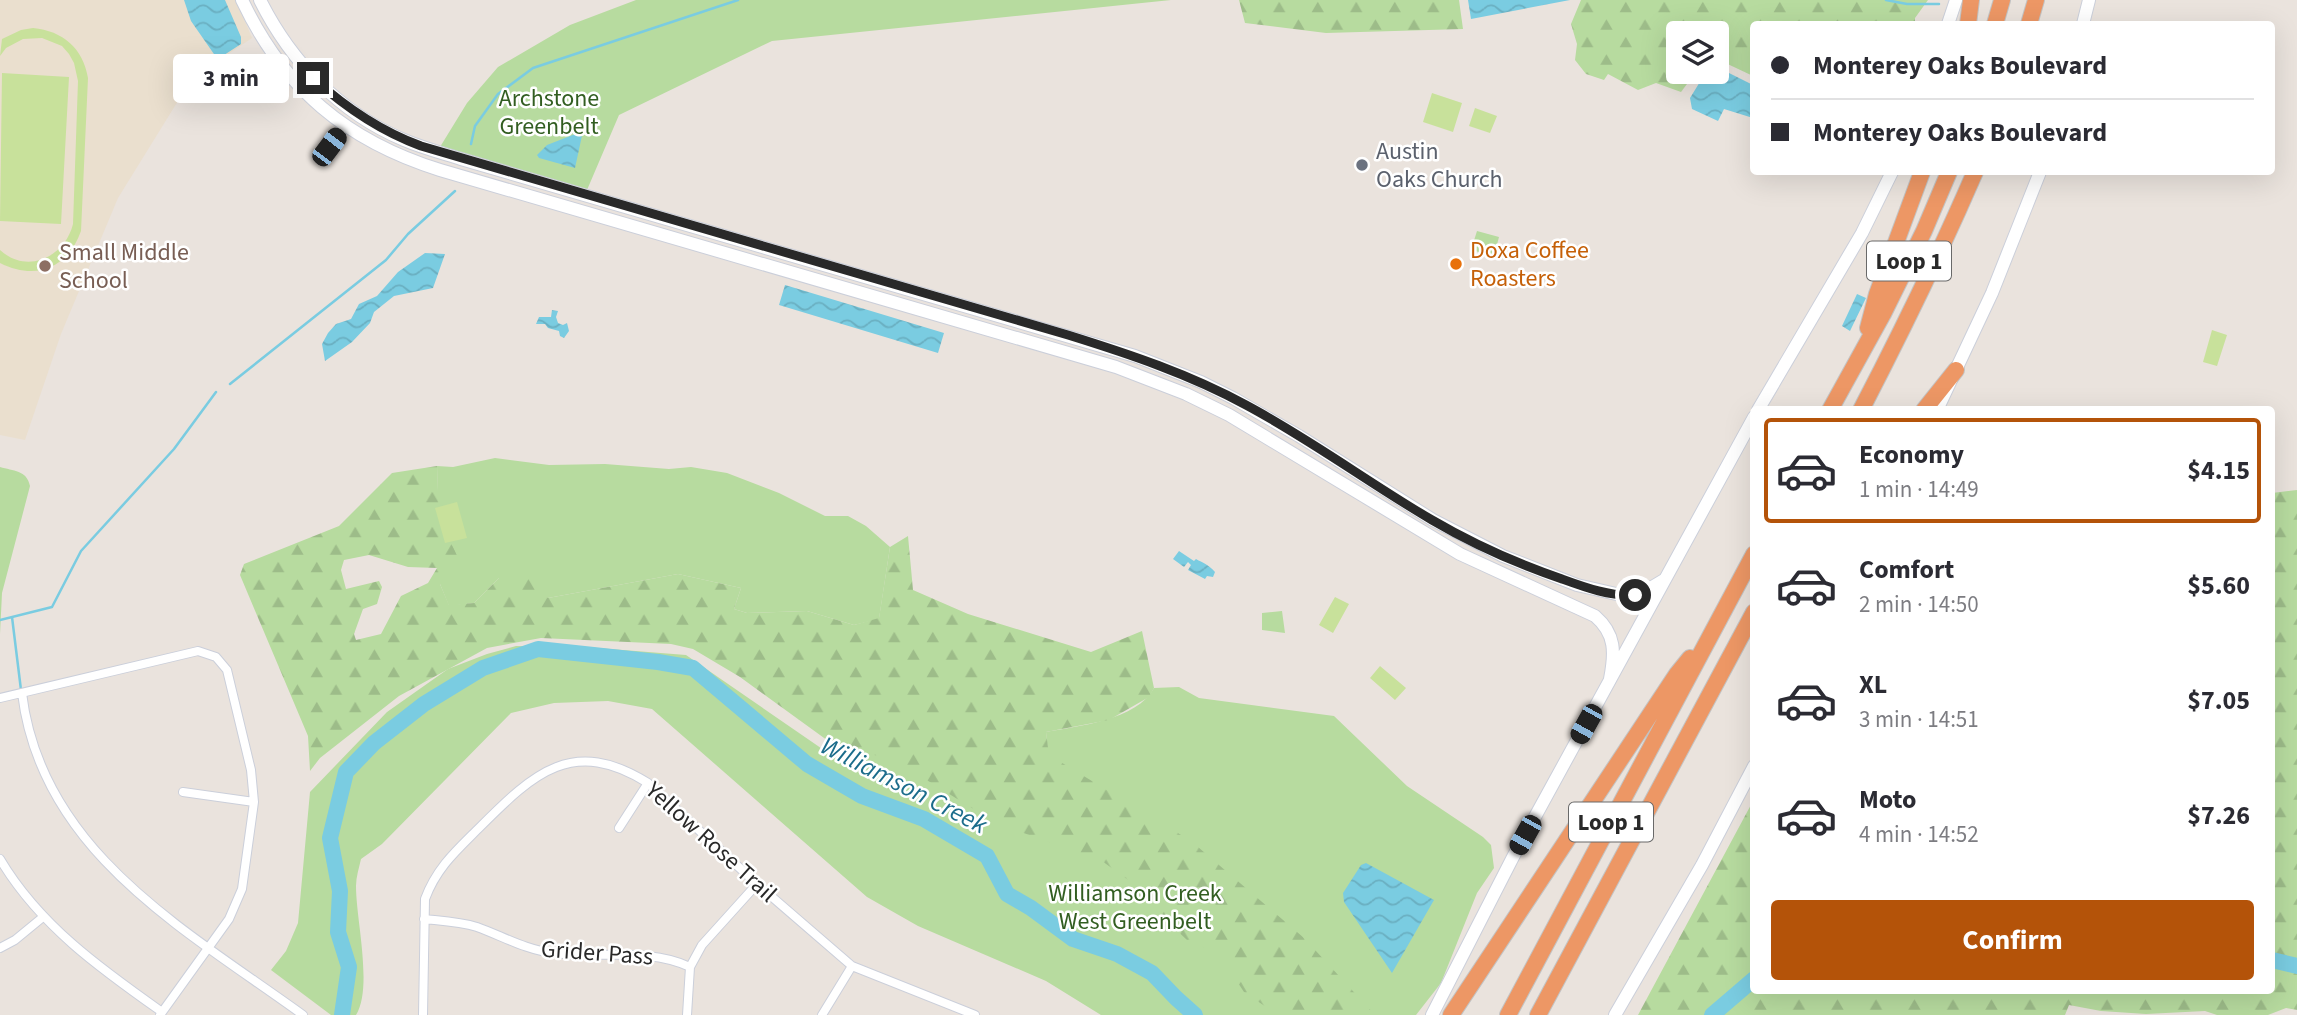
<!DOCTYPE html>
<meta charset="utf-8">
<style>
body{margin:0;font-family:"Source Sans 3",sans-serif;background:#f2f2f3;color:#2b2b33;height:100vh;display:flex;flex-direction:column;font-size:26px;white-space:nowrap}
*{box-sizing:border-box;margin:0}
p{font-size:23px;color:#7c7c81}
.icon{flex:none;width:38px;height:38px;fill:none;stroke:currentColor;stroke-width:2;stroke-linecap:round;stroke-linejoin:round}
.map{position:relative;flex:1;overflow:hidden}
.panel{position:absolute;left:1750px;top:406px;width:525px;height:588px;display:flex;flex-direction:column;background:#fff;border-radius:7px;box-shadow:0 7px 28px #0002}
.panel>*{flex:none}
.top-card{position:absolute;left:1750px;top:21px;width:525px;height:154px;border-radius:7px;box-shadow:0 7px 28px #0002;display:grid;align-content:center;height:154px;padding:0 21px;background:#fff}
.controls{position:absolute;left:1666px;top:21px;display:grid;gap:14px}
.controls a{display:grid;place-items:center;width:63px;height:63px;border-radius:7px;background:#fff;box-shadow:0 7px 28px #0002;font-size:35px}
.end{position:absolute;width:32px;height:32px;margin:-16px;border:9px solid #292929;background:#fff;box-shadow:0 0 0 4px #fff}
.from{border-radius:50%}
.bubble{position:absolute;height:49px;border-radius:7px;background:#fff;box-shadow:0 7px 28px #0002;font-size:23px;font-weight:700;line-height:49px;text-align:center}
.car{position:absolute;width:21px;height:42px;margin:-21px -10px;border-radius:9px;box-shadow:0 0 5px 2px #0007;background:linear-gradient(#222 24%,#8ab4d8 0 40%,#222 0 76%,#8ab4d8 0 86%,#222 0)}
.top-card b{display:flex;align-items:center;gap:24px;height:66px;font-size:26px}
.top-card b+b{border-top:2px solid #e1e1e2}
.top-card i{width:18px;height:18px;background:#2b2b33}
ul{padding:12px 0 0;list-style:none}
li{display:flex;align-items:center;gap:21px;height:105px;margin:0 14px 10px;padding:0 7px;border:4px solid transparent;border-radius:7px}
li div{flex:1}
li b{display:block;font-size:26px}
li em{font-style:normal;font-weight:700}
li.on{border-color:#b45309}
li>.icon{width:63px;height:63px;stroke-width:1.5}
.action{display:flex;gap:14px;margin-top:auto;padding:14px 21px}
.action a{flex:1;height:80px;border-radius:7px;background:#b45309;color:#fff;font-size:28px;font-weight:700;line-height:80px;text-align:center}
.map>svg:first-child{display:block}
</style>
<div class="map">
<svg width="2297" height="1015" viewBox="0 0 2297 1015">
<defs>
<pattern id="forest-firs" width="22" height="20" patternUnits="userSpaceOnUse" patternTransform="scale(1.75)"><rect width="22" height="20" fill="#b7db9f"/><path d="M5 1l3.5 6h-7zM16 11l3.5 6h-7z" fill="#9dbc89"/></pattern>
<pattern id="water-waves" width="16" height="10" patternUnits="userSpaceOnUse" patternTransform="scale(1.75)"><rect width="16" height="10" fill="#7acce1"/><path d="M0 5q4-4 8 0t8 0" fill="none" stroke="#6aafc1"/></pattern>
</defs>
<rect width="100%" height="100%" fill="#eae3dd"/>
<!-- education -->
<path fill="#eadfce" d="M0,0H236L252,38L221,59L178,101L118,198L61,334L25,440L0,435Z"/>
<!-- grass -->
<path fill="#b7db9f" d="M636,0H1171L772,41L619,115L587,190L440,147L467,103L498,67L570,25Z
M1477,231L1499,237L1494,256L1471,250Z
M495,458L549,465L605,464L669,469L691,467L727,473L779,493L825,516H848L866,526L890,547L879,619L854,625L807,611L747,613L734,609L741,588L678,574L548,598L499,578L474,603L449,606L440,584L437,466L453,467Z
M0,467C13,471 27,470 30,486L2,593L0,634Z
M1282,611L1285,633L1262,630V613Z
M516,646L585,647L686,655L847,766L854,739L1048,753L1046,732C1078,726 1137,720 1154,688L1179,687L1199,698L1334,716L1407,786L1483,837L1491,845L1494,868L1477,893L1441,983L1416,1015H1101L1046,981L918,926L867,897L652,709L608,701L554,703L511,713L382,844L361,859C359,868 356,877 356,886C356,920 373,987 356,1015H331L271,970L286,951L298,923L310,792L387,712L448,669L487,654Z"/>
<!-- forest -->
<path fill="url(#forest-firs)" fill-rule="evenodd" d="M1239,0H1459L1463,29L1326,33L1245,23Z
M1581,0H1928L1915,18V24H1754L1753,76L1717,59V33H1678V72H1696L1681,92L1656,83L1638,90L1608,74L1604,80L1586,74L1575,60L1577,44L1571,24Z
M437,466L439,516L459,560L440,584L449,605L474,603L499,578L522,571L548,598L678,574L741,588L734,609L747,613L807,611L854,625L879,618L890,547L908,536L913,590L968,614L1091,652L1142,631L1154,688L1149,697L1109,720L1046,732L1049,755L1191,841L1304,938L1375,1015H1278L1244,992L1219,954L1187,940L1153,908L1142,890L1102,861L996,823L896,761L831,743L740,677L693,649L671,644L541,638L487,648L399,696L320,758L310,771L308,736L240,575L244,564L339,526L392,473ZM369,555L408,567L437,568L428,583L401,596L381,634L356,640L354,634L363,609L377,604L382,587L379,581L346,589L341,570L344,560Z
M2297,490V1010L2286,1008L2268,1015H2217L2205,1011L2146,1014L2101,1011L2069,1005L2065,1015H1638L1753,801L1754,990H2272V493Z"/>
<!-- pitch -->
<path fill="#c8e19b" d="M33,28C63,31 83,48 88,78L81,231C68,268 36,281 0,263V250C27,275 65,257 73,224L78,81L74,63L69,54L62,46L42,38L23,39L6,48L0,56L2,39L21,30Z
M2,73L69,77L61,224L0,221Z
M1432,93L1462,103L1453,132L1423,122Z
M1475,108L1497,116L1490,133L1469,126Z
M2212,330L2227,335L2217,366L2203,362Z
M457,502L467,538L445,543L435,508Z
M1335,597L1349,604L1333,633L1319,625Z
M1380,666L1406,688L1395,700L1370,678Z"/>
<!-- water -->
<path fill="url(#water-waves)" d="M184,0H225L241,37V44L221,57H216L191,21Z
M1468,0H1570L1471,19Z
M1717,67L1753,85V118L1724,109L1718,121L1692,109L1690,98L1706,72H1717Z
M583,131L575,168L539,158L537,155L547,145Z
M425,253L445,254L433,288L394,296L374,312L370,323L352,342L325,361L322,344L328,333L336,324L351,319L359,304L377,296L398,272Z
M785,285L944,333L938,353L779,305Z
M1857,294L1866,298L1850,331L1842,326Z
M552,310L558,311L556,317L558,323L563,325L567,323L569,331L564,338L560,336L559,331L548,328L545,324H536L539,317H551Z
M1179,551L1194,561L1196,559C1203,563 1208,564 1215,572L1213,577L1207,576L1205,579L1188,570L1191,565L1188,562L1184,567L1173,559Z
M1366,863L1434,900L1392,973L1344,902L1343,893L1361,865Z"/>
<g fill="none" stroke-linecap="round" stroke-linejoin="round">
<!-- stream -->
<path stroke="#7acce1" stroke-width="2.5" d="M1886,0L1907,4H1939
M471,144L475,126L498,94L533,68L738,0
M230,384L386,260L408,234L455,191
M12,617L21,690
M0,620L52,607L81,551L174,449L216,392"/>
<!-- river -->
<path stroke="#7acce1" stroke-width="16" d="M2272,960L2297,966
M342,1015L349,967L338,932L340,891L330,838L346,772L374,743L424,704L483,668L538,649L658,662L693,668L807,764L862,796L924,819L987,856L1007,894L1031,908L1073,939L1117,954L1152,973L1176,998L1195,1015
M1712,1015L1754,979"/>
<!-- street casing -->
<g stroke="#cbcfda" stroke-width="10">
<path id="street" d="M329,147L345,126
M22,693C41,852 186,930 303,1015
M0,698L198,651L216,657L227,670L251,770L254,802L242,889L229,919L160,1015
M183,792L254,802
M619,828L648,783
M0,859C39,925 101,969 162,1012
M424,919C442,921 460,922 477,927C502,936 526,950 553,953C598,959 648,947 690,967
M0,948L15,940L43,917
M423,1015L425,899C437,867 457,850 480,827C534,773 573,736 648,783L757,884L852,966L975,1015
M687,1015L690,967L702,945L757,884
M822,1015L852,966"/>
</g>
<!-- secondary casing -->
<g stroke="#cbcfda" stroke-width="14">
<path id="secondary" d="M242,0C284,89 347,141 440,170L1116,367L1186,394L1229,415L1460,554L1595,616C1616,634 1615,653 1610,679
M260,0C291,62 340,113 404,140C423,148 442,153 461,159L1135,356L1201,382L1233,398L1299,436L1433,520L1503,556L1577,585L1625,596L1649,589L1664,580
M1948,24L1956,0
M2083,24L2089,0
M1758,410L1862,233L1892,172
M1937,410L1992,293L2040,172
M1432,1015L1513,857L1754,417
M1615,1015L1702,865L1754,766"/>
</g>
<!-- highway casing -->
<g stroke="#c3c3c3" stroke-width="18">
<path id="highway" d="M1968,24L1971,0
M1995,24L2002,0
M2029,24L2036,0
M1868,328L1877,294L1922,172
M1830,410L1883,314L1924,231L1949,172
M1861,410C1902,331 1940,253 1975,172
M1924,410L1956,370
M1451,1015L1677,674L1690,658
M1508,1015L1754,554
M1538,1015L1754,612"/>
</g>
<!-- street -->
<use href="#street" stroke="#fff" stroke-width="8"/>
<!-- secondary -->
<use href="#secondary" stroke="#fff" stroke-width="12"/>
<!-- highway -->
<use href="#highway" stroke="#ed9765" stroke-width="16"/>
</g>
<g fill="none" stroke-linecap="round" stroke-linejoin="round">
<!-- route -->
<path stroke="#292929" stroke-width="9" d="M313,78C345,107 380,131 421,146L1068,335C1129,354 1189,374 1246,405C1310,439 1369,483 1432,520C1473,544 1518,564 1562,579C1584,587 1611,597 1635,595"/>
</g>
<!-- markers -->
<circle fill="#6b7280" stroke="#fff" stroke-width="2.5" cx="1362" cy="165" r="7"/>
<circle fill="#e8710a" stroke="#fff" stroke-width="2.5" cx="1456" cy="264" r="7"/>
<circle fill="#8d6e63" stroke="#fff" stroke-width="2.5" cx="45" cy="266" r="7"/>
<g text-anchor="middle" dominant-baseline="central" stroke-width="5" stroke-linejoin="round" paint-order="stroke">
<!-- shield labels -->
<g fill="#fff" stroke="#696969" stroke-width="2">
<rect x="1867" y="241.5" width="84" height="39" rx="5"/>
<rect x="1569" y="802.5" width="84" height="39" rx="5"/>
</g>
<g font-size="23" font-weight="bold" fill="#292929">
<text x="1909" y="261">Loop 1</text>
<text x="1611" y="822">Loop 1</text>
</g>
<!-- park labels -->
<g font-size="24" fill="#325e21" stroke="#fff">
<text x="549" y="98">Archstone<tspan x="549" dy="28">Greenbelt</tspan></text>
<text x="1135" y="893">Williamson Creek<tspan x="1135" dy="28">West Greenbelt</tspan></text>
</g>
<!-- worship labels -->
<g font-size="24" fill="#5b616d" stroke="#fff" text-anchor="start">
<text x="1376" y="151">Austin<tspan x="1376" dy="28">Oaks Church</tspan></text>
</g>
<!-- food labels -->
<g font-size="24" fill="#c56008" stroke="#fff" text-anchor="start">
<text x="1470" y="250">Doxa Coffee<tspan x="1470" dy="28">Roasters</tspan></text>
</g>
<!-- education labels -->
<g font-size="24" fill="#785e54" stroke="#fff" text-anchor="start">
<text x="59" y="252">Small Middle<tspan x="59" dy="28">School</tspan></text>
</g>
<!-- street labels -->
<g font-size="24" fill="#292929" stroke="#fff">
<text transform="translate(711 842) rotate(42)">Yellow Rose Trail</text>
<text transform="translate(597 953) rotate(4)">Grider Pass</text>
</g>
<!-- water labels -->
<g font-size="26" font-style="italic" fill="#1b6c8b" stroke="#fff">
<text transform="translate(904 785) rotate(27)">Williamson Creek</text>
</g>
</g>
</svg>
<div class="controls">
<a><svg class="icon" aria-label="layers" viewBox="0 0 24 24"><path d="M12 4l9 5-9 5-9-5zM3 14l9 5 9-5"/></svg></a>
</div>
<i class="end from" style="left:1635px;top:595px"></i>
<i class="end" style="left:313px;top:78px"></i>
<div class="bubble" style="left:173px;top:54px;width:116px">3 min</div>
<i class="car" style="left:329px;top:147px;rotate:37deg"></i>
<i class="car" style="left:1586px;top:724px;rotate:209deg"></i>
<i class="car" style="left:1525px;top:835px;rotate:209deg"></i>
<div class="top-card">
<b><i class="from"></i>Monterey Oaks Boulevard</b>
<b><i></i>Monterey Oaks Boulevard</b>
</div>
<section class="panel">
<ul>
<li class="on"><svg class="icon" aria-label="car" viewBox="0 0 24 24"><path d="M5 17H2v-5l4-1 3-4h7l3 4 3 1v5h-3M9 17h6M6 11h13"/><circle cx="7" cy="17" r="2"/><circle cx="17" cy="17" r="2"/></svg><div><b>Economy</b><p>1 min · 14:49</p></div><em>$4.15</em></li>
<li><svg class="icon" aria-label="car" viewBox="0 0 24 24"><path d="M5 17H2v-5l4-1 3-4h7l3 4 3 1v5h-3M9 17h6M6 11h13"/><circle cx="7" cy="17" r="2"/><circle cx="17" cy="17" r="2"/></svg><div><b>Comfort</b><p>2 min · 14:50</p></div><em>$5.60</em></li>
<li><svg class="icon" aria-label="car" viewBox="0 0 24 24"><path d="M5 17H2v-5l4-1 3-4h7l3 4 3 1v5h-3M9 17h6M6 11h13"/><circle cx="7" cy="17" r="2"/><circle cx="17" cy="17" r="2"/></svg><div><b>XL</b><p>3 min · 14:51</p></div><em>$7.05</em></li>
<li><svg class="icon" aria-label="car" viewBox="0 0 24 24"><path d="M5 17H2v-5l4-1 3-4h7l3 4 3 1v5h-3M9 17h6M6 11h13"/><circle cx="7" cy="17" r="2"/><circle cx="17" cy="17" r="2"/></svg><div><b>Moto</b><p>4 min · 14:52</p></div><em>$7.26</em></li>
</ul>
<div class="action"><a>Confirm</a></div>
</section>
</div>
